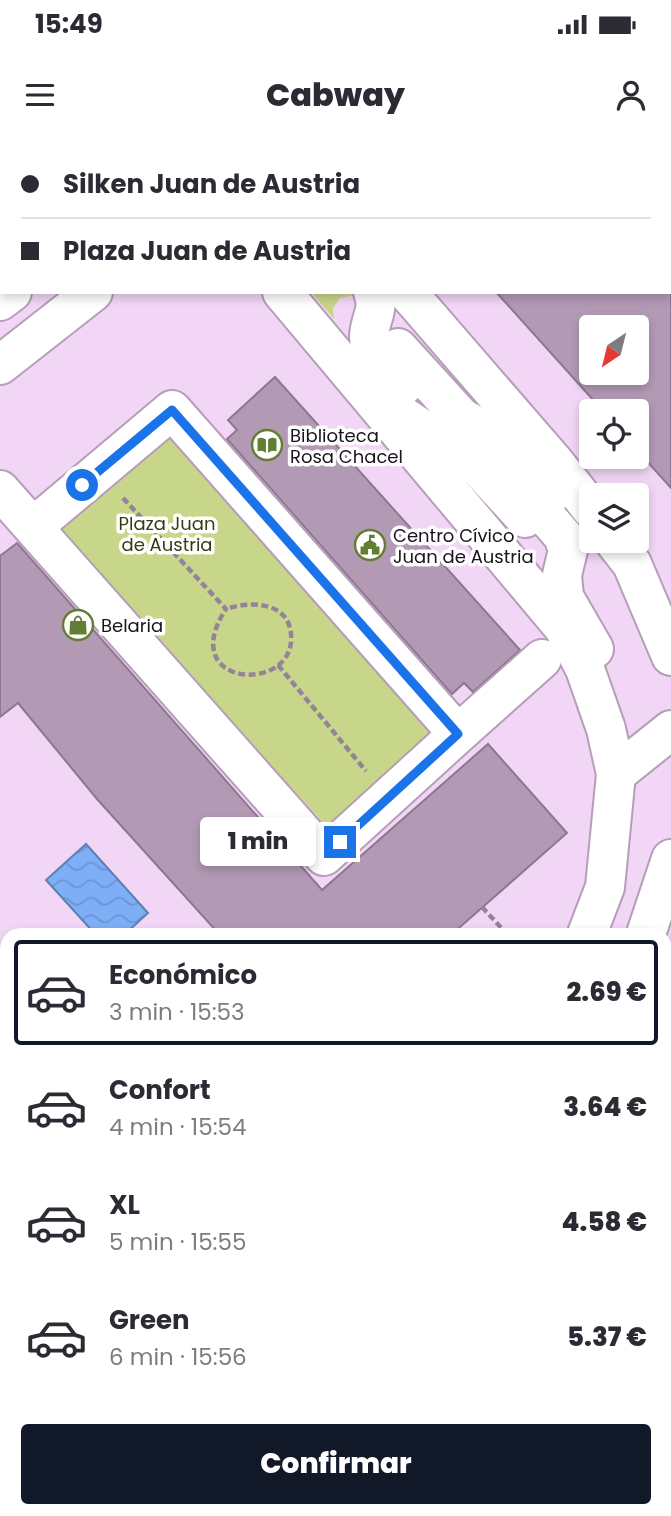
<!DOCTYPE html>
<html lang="es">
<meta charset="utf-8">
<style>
body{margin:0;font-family:Poppins,sans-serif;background:#f2f2f3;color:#2b2b33;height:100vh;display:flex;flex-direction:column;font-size:26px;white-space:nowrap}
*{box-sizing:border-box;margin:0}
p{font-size:23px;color:#7c7c81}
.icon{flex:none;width:38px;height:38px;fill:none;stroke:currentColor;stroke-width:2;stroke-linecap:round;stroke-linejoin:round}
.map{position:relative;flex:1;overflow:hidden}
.panel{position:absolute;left:0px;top:788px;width:672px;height:590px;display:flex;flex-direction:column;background:#fff;border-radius:21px 21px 0 0;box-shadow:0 4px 10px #0003}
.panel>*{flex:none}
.top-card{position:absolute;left:0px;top:0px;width:672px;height:154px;box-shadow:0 4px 10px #0003;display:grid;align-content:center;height:154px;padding:0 21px;background:#fff}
.needle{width:46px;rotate:215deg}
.buttons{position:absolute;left:579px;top:175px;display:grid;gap:14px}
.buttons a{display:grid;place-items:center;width:70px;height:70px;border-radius:7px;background:#fff;box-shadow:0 4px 10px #0003;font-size:35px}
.end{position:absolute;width:32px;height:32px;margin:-16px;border:9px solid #1a73e8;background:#fff;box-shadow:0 0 0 4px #fff}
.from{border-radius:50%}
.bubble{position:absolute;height:49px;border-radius:7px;background:#fff;box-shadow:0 4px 10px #0003;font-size:23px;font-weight:800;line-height:49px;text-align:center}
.top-card b{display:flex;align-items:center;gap:24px;height:66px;font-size:26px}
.top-card b+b{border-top:2px solid #e1e1e2}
.top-card i{width:18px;height:18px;background:#2b2b33}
ul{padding:12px 0 0;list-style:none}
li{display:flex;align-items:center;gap:21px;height:105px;margin:0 14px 10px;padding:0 7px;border:4px solid transparent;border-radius:7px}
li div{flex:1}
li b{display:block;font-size:26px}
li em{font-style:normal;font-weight:800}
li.selected{border-color:#111827}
li>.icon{width:63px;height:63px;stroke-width:1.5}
.button{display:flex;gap:14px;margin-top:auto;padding:14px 21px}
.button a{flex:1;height:80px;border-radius:7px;background:#111827;color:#fff;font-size:28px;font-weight:800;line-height:80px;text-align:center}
.status{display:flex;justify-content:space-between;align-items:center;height:49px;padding:0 35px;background:#fff;direction:ltr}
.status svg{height:19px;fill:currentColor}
header{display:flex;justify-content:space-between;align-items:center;height:91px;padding:0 21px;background:#fff;font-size:32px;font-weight:800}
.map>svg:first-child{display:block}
</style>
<div class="status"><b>15:49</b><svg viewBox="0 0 49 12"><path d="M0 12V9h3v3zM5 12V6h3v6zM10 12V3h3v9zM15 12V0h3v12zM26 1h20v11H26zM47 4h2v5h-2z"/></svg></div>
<header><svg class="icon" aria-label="menu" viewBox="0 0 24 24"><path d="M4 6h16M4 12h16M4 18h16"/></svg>Cabway<svg class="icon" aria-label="person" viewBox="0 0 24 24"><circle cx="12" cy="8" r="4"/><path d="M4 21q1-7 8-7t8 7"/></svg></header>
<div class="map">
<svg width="671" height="1376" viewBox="0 0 671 1376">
<defs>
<pattern id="water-waves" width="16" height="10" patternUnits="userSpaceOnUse" patternTransform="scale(1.75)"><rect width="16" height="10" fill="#7eaef6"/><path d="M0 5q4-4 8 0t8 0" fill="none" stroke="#6c95d2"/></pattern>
</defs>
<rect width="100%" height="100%" fill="#f1d7f5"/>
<!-- green -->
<path fill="#c8d68a" d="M311,152H361L367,158L354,155L340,158L333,168L334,179Z
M173,278L443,590L331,691L48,381Z
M671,878V1322L665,1314V897Z"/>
<!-- water -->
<path fill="url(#water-waves)" stroke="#607fb5" stroke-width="2" d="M86,704L148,773L125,794H95L46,740Z"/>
<!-- building -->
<path fill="#b29ab5" stroke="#8e7792" stroke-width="2" fill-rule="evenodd" d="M496,152H671V348L637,310V271H603ZM592,187H637V233H592Z
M275,237L520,510L473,552L464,543L452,554L227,299L237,290L228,280Z
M17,403L322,750L488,604L567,693L452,794H219L97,659L18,563L0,577V416Z"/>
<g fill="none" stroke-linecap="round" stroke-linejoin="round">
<!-- minor casing -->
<g stroke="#b69db9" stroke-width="42">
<path id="minor" d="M373,152C380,170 370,178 369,196C368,216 391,233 403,246
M398,208L461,277L503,302L554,352
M0,225L93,152
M384,259L403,276L479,328L525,378
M516,342L563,396L568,410L562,435L564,457L594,509
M0,350L324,716L458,594L172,270L33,387
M458,594L542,519
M616,634L671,590
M0,1187L7,1195
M0,1235L7,1243
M118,1370L123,1376
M155,1370L160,1376
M299,1376L305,1370"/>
</g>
<!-- major casing -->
<g stroke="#b69db9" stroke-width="42">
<path id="major" d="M89,0V2
M121,2L123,0
M198,2L200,0
M284,2V0
M0,98L2,97
M282,152L564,488L585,529L606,589L616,634L605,747L587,794
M407,152L555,323L592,370
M0,161L12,152
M614,401L632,424L671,516
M646,794L671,719
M600,1370L605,1376
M650,1370L655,1376"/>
</g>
<!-- path -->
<path stroke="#958398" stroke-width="4.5" stroke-dasharray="7 3.5" stroke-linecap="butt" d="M123,358L226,469C174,548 297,555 291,494C288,461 250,461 226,469
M278,525L366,631
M482,767L507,794
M665,896L671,891
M665,969L671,977
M665,1284L671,1277"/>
<!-- minor -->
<use href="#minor" stroke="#fff" stroke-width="38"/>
<!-- major -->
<use href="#major" stroke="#fff" stroke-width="38"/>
</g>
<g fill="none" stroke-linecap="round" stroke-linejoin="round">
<!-- route -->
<path stroke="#1a73e8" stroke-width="9" d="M82,345L172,270L458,594L340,702"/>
</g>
<!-- icons -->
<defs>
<g id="library-ring" transform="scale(1.575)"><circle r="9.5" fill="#fff" stroke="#637e32" stroke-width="1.5"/><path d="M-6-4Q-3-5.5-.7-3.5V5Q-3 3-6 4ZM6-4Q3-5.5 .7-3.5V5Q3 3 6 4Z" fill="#637e32"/></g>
<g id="civic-ring" transform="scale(1.575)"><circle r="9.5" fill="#fff" stroke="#637e32" stroke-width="1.5"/><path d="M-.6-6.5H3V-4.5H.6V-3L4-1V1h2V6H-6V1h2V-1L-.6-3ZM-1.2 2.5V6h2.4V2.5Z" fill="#637e32"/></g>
<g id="shop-ring" transform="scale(1.575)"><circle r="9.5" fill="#fff" stroke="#637e32" stroke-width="1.5"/><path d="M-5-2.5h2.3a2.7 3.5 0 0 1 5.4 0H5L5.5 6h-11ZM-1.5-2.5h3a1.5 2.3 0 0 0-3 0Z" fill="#637e32"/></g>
</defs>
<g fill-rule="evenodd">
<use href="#library-ring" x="267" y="305"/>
<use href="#civic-ring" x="370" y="405"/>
<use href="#shop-ring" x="78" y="485"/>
</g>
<g text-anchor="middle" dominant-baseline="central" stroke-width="7" stroke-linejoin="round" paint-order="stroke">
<!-- poi labels -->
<g font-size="18" fill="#1a121c" stroke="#fff" text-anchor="start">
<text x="290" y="295">Biblioteca<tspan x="290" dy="21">Rosa Chacel</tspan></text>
<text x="393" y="395">Centro Cívico<tspan x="393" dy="21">Juan de Austria</tspan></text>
<text x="101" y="485">Belaria</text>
</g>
<!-- park labels -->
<g font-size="18" fill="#353b15" stroke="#fff">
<text x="167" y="383">Plaza Juan<tspan x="167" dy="21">de Austria</tspan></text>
</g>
</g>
</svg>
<div class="buttons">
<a><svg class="needle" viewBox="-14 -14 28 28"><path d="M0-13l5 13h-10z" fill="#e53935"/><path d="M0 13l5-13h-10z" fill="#7c7c81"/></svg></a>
<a><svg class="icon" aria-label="locate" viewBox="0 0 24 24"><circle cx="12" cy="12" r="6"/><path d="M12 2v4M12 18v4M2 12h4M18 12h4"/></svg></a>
<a><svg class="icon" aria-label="layers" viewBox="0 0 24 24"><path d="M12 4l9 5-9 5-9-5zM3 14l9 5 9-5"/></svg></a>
</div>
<i class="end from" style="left:82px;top:345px"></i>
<i class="end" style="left:340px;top:702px"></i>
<div class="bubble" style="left:200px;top:677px;width:116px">1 min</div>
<div class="top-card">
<b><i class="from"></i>Silken Juan de Austria</b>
<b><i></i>Plaza Juan de Austria</b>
</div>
<section class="panel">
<ul>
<li class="selected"><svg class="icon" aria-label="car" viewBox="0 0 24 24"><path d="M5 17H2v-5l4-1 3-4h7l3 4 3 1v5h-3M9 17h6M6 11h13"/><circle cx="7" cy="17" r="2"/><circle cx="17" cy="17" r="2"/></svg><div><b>Económico</b><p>3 min · 15:53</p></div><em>2.69 €</em></li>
<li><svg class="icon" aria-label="car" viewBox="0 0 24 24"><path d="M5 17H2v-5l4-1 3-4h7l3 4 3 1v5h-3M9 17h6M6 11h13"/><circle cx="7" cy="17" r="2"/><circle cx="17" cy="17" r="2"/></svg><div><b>Confort</b><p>4 min · 15:54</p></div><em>3.64 €</em></li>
<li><svg class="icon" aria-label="car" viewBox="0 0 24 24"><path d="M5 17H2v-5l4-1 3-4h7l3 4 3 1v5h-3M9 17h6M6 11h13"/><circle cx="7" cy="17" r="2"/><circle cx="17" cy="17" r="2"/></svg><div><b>XL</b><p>5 min · 15:55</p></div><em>4.58 €</em></li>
<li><svg class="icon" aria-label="car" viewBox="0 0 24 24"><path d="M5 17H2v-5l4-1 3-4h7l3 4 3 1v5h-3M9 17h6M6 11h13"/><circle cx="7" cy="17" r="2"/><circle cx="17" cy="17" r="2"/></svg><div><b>Green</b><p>6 min · 15:56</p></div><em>5.37 €</em></li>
</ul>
<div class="button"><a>Confirmar</a></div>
</section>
</div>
